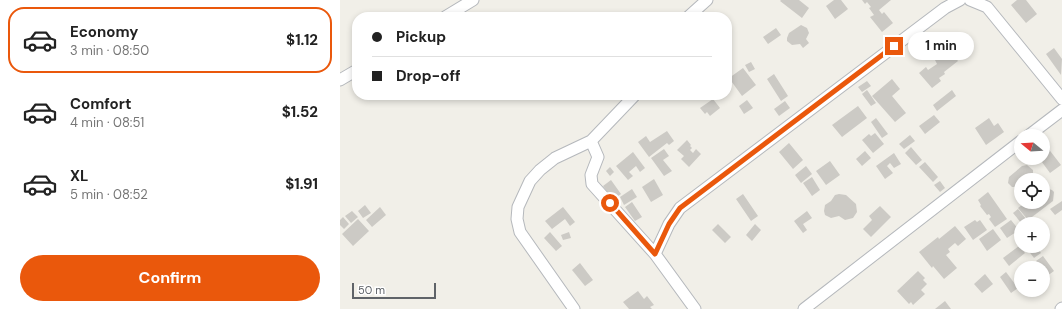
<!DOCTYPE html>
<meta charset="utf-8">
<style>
body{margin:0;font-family:"DM Sans",sans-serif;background:#f2f2f2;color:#222;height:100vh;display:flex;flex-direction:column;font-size:15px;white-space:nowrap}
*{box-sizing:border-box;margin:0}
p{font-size:13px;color:#767676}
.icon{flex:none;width:22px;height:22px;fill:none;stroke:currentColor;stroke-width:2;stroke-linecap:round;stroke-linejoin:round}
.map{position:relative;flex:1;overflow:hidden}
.drawer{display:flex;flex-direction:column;background:#fff;width:340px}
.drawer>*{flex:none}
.top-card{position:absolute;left:12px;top:12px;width:380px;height:88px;border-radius:16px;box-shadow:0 2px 6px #0003;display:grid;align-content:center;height:88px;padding:0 20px;background:#fff}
.needle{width:26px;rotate:288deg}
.tools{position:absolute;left:674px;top:129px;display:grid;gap:8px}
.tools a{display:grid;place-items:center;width:36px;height:36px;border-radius:50%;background:#fff;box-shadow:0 2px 6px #0003;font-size:20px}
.scale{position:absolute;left:12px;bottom:10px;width:84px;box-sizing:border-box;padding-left:4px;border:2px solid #5f6368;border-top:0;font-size:11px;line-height:14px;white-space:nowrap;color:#5f6368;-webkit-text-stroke:3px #fff;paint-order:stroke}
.end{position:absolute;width:18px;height:18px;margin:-9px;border:5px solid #ea580c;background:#fff;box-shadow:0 0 0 2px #fff}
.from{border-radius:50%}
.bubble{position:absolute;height:28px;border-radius:14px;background:#fff;box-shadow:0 2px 6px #0003;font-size:13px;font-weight:700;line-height:28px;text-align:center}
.top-card b{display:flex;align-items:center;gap:14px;height:38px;font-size:15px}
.top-card b+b{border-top:1px solid #e0e0e0}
.top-card i{width:10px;height:10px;background:#222}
ul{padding:7px 0 0;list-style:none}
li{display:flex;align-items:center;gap:12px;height:66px;margin:0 8px 6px;padding:0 12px;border:2px solid transparent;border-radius:16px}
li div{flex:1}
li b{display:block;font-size:15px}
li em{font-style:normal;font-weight:700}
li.active{border-color:#ea580c}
li>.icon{width:36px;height:36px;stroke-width:1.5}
.primary-button{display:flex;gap:8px;margin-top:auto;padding:8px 20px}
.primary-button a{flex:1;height:46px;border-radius:24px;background:#ea580c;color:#fff;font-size:16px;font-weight:700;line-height:46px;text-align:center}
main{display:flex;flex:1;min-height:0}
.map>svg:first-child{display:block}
</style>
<main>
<section class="drawer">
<ul>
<li class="active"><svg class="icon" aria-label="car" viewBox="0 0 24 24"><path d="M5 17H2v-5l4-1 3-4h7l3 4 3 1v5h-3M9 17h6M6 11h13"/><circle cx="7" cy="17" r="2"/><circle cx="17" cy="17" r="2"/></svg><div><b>Economy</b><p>3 min · 08:50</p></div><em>$1.12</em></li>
<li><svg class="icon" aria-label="car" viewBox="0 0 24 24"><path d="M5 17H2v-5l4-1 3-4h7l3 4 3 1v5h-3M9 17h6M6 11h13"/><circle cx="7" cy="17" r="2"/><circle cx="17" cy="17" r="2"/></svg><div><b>Comfort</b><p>4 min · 08:51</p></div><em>$1.52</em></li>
<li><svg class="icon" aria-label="car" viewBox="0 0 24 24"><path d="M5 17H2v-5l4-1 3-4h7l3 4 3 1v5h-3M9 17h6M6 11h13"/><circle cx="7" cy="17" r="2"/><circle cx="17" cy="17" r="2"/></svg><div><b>XL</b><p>5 min · 08:52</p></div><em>$1.91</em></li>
</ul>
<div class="primary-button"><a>Confirm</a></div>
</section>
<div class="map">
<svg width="722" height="309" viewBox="0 0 722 309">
<rect width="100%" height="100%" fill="#f1efe8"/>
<!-- building -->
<path fill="#cccac5" d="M441,0H459L469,8L462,18L440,1Z
M494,0H501L508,9L495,19L486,6Z
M522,0H551L539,10L542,14L544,12L553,23L542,32L530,17L534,15L529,8L531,7L527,2L525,4Z
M677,0H686L697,14L686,23L671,5Z
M461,25L467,28L469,33L466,39L469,43L463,48L460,44L452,45L447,41V38L449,33Z
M436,28L441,35L428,44L423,37Z
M603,42L618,61L604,72L605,74L599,78L601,81L592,88L579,73L586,67L588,70L597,64L595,60L597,58L592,51Z
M714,48L722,59L721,75L706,54Z
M411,62L415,69L409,72L405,65Z
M403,68L416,85L402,96L389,78Z
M434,74L448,96L441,101L427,79Z
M552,79L560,89L552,96L566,113L555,122L532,96Z
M527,81L531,86L522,92L518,87Z
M527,90L536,103L531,106L522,94Z
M612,90L616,96L597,111L593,105Z
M373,99L380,108L370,116L367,112L365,114L360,108Z
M407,100L413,108L404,114L399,106Z
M445,101L450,108L439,116L434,109Z
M518,106L527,118L502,137L492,125Z
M594,115L600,122L585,134L579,126Z
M536,118L548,134L542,138L531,122Z
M649,118L654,126L658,123L664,132L646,145L635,128Z
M327,131L334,141L329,145L327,143L309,157L298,142L306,136L310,142Z
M535,133L544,144L533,153L522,140L529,134L531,136Z
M570,135L575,141L564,149L559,144Z
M347,140L351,145L350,146L352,148L350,150L353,153L356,149L361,154L349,167L341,159L344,156L337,150Z
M449,143L463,160L453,169L439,152Z
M704,143L721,165L710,173L699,158H703V144Z
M571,147L582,160L576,165L565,153Z
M324,149L329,156L323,160L332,171L324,176L311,158Z
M525,151L531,158L522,166L516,159Z
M293,152L305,168L300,172L296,166L289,172L293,176L288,180L276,166Z
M554,153L561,164L554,168L550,163L547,166L553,173L545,179L536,166Z
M490,161L500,175L486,185L476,171Z
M585,162L598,177L593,182L579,167Z
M687,165L693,170V175L691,178L693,180H681V187L680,185L677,187H672L668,183L669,177L682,166Z
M466,166L472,174L461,183L455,175Z
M270,167L274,172L270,176L266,171Z
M472,177L480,190L472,196L463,183Z
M314,179L323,195L311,202L302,187Z
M271,180L281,194L273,200L263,186Z
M600,181L605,188L600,192L594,185Z
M706,188L712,190L714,192L713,201L688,220L678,208L686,202H703V189Z
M292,189L297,197L284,205L280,197Z
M648,192L667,219L655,227L649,219L651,217L649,214L647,215L640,206L641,205L638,200Z
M403,194L418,216L411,221L396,199Z
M499,194L506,195L516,204L517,212L513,218L505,220L499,216L491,218L485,215L484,211L485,205L491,201L495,195Z
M722,201V210L715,215L710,209Z
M292,202L302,217L295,221L285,207Z
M25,205L31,213L23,218L18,211Z
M540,206L551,217L531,237L523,229L532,220L529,216Z
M40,207L46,215L32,227L26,220Z
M223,207L235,222L230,226L225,219L212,229L205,221Z
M678,209L687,220L682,224L673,213Z
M12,211L18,217L11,223L5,216Z
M467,211L472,218L463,224L467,230L463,233L454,221Z
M3,217L9,224L4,229L0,225V220Z
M18,219L29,231L13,246L2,234Z
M635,220L637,222L640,220L647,230L633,240L624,227Z
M671,220L679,230L667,238L660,228Z
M378,224L391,237L385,243L372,230Z
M415,224L421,230L412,241L406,235Z
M615,226L626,239L618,246L615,243L608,249L610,252L606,255L617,268L604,279L593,266L592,268L579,252L598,237L599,239Z
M653,229L661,240L647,251L639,239Z
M210,232L222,246L216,251L204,238Z
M229,232L231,238L223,240L221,235Z
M679,246L685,253L669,266L663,258Z
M685,246H696L701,253L694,258Z
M703,256L714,271L707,276L703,268H701L696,261Z
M240,263L253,280L245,286L232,270Z
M578,271L585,278L583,280L587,284L581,290L585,294L573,305L571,302L569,304L557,291Z
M666,272L678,288L671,293L660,277Z
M645,274L653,284L642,293L634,284Z
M298,291L304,299L307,296L314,305L310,307L312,309H289L283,302Z
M605,301L611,309H595Z"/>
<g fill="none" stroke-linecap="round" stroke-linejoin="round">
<!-- street casing -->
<g stroke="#b5b8bc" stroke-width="13">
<path id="street" d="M630,0L647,7L722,99
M105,17L133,0
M348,17L367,0
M0,80L17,70
M688,136L722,110
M251,141L258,157L251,175L252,184L315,254L355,309
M315,254L329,224L340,208L605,8L620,0
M234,309L180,232L177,219L178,207L190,181L200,170L215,158L251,141L295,95
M464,309L681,141
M721,309L722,308"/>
</g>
<!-- street -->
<use href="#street" stroke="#fff" stroke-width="11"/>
</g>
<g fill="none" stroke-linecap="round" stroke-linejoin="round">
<!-- route -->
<path stroke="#ea580c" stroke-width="5" d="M270,203L315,254L329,224L340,208L554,46"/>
</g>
</svg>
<div class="tools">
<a><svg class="needle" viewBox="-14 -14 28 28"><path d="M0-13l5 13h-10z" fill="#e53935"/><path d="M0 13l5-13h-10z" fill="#767676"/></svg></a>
<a><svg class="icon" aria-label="locate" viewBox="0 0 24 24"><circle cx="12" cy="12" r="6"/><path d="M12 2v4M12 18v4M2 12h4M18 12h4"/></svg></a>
<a>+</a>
<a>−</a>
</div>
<div class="scale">50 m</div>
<i class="end from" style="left:270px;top:203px"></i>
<i class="end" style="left:554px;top:46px"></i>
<div class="bubble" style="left:568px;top:32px;width:66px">1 min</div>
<div class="top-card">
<b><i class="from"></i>Pickup</b>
<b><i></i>Drop-off</b>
</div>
</div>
</main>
